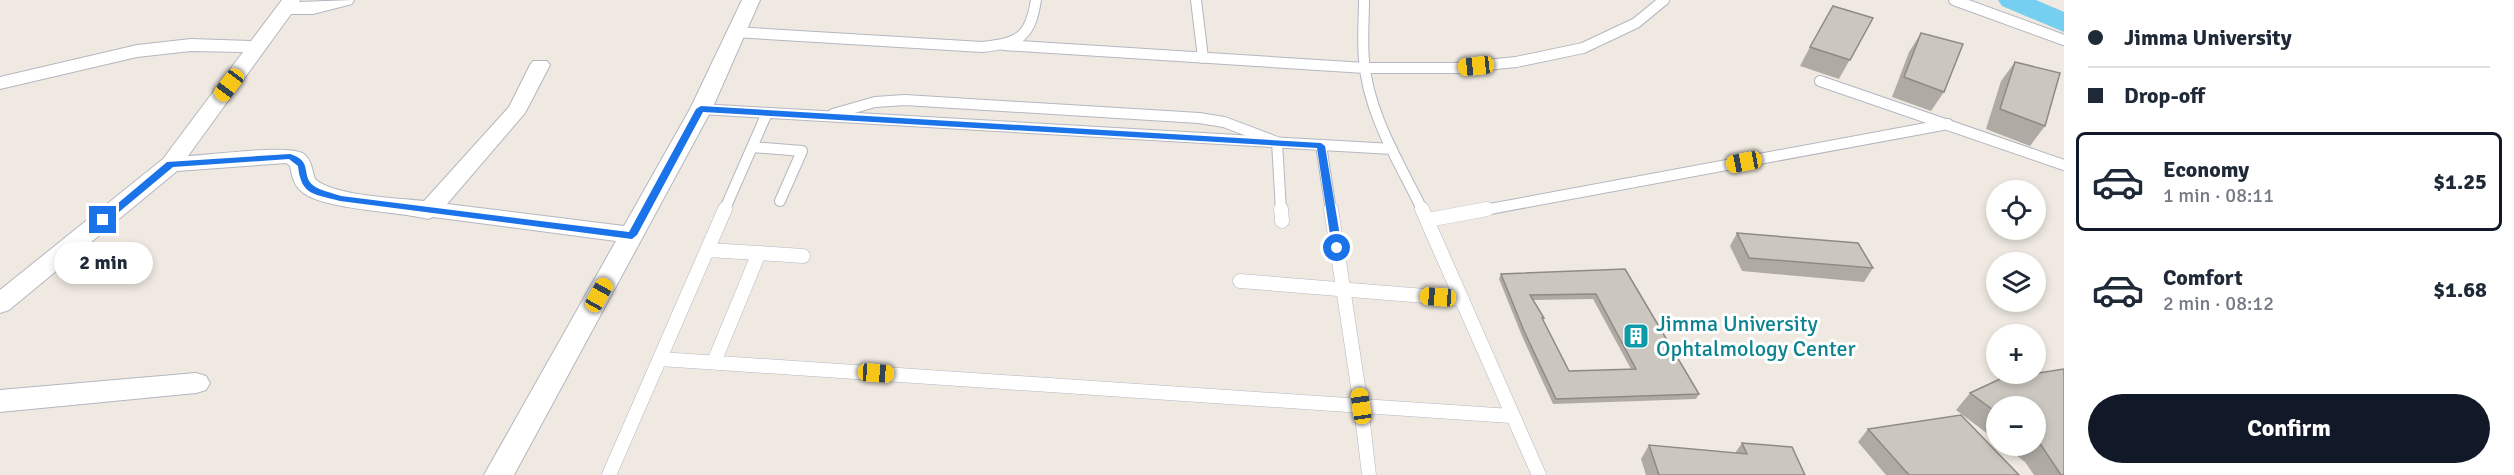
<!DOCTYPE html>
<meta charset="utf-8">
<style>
body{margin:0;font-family:Signika,sans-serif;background:#f6f6f7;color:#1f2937;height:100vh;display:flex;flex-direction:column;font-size:22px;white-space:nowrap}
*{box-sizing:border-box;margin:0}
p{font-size:20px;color:#747a83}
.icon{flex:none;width:33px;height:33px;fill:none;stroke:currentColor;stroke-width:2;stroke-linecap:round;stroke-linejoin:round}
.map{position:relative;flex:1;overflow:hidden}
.panel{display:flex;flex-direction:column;background:#fff;width:450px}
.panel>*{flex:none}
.banner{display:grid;align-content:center;height:132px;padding:0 24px;background:#fff}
.tools{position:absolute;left:1986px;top:180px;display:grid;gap:12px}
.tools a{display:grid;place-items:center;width:60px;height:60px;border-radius:50%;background:#fff;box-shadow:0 3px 9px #0003;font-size:30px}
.end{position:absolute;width:27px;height:27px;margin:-14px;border:8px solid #1a73e8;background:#fff;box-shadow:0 0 0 3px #fff}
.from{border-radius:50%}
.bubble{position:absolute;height:42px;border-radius:21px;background:#fff;box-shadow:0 3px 9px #0003;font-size:20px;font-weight:800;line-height:42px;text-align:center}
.car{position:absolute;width:18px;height:36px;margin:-18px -9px;border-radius:8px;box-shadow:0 0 4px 2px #0007;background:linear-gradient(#f5c518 24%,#345 0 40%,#f5c518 0 76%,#345 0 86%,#f5c518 0)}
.banner b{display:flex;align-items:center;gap:21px;height:57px;font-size:22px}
.banner b+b{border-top:2px solid #e0e1e3}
.banner i{width:15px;height:15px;background:#1f2937}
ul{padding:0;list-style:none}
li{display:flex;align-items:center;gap:18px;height:99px;margin:0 12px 9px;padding:0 12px;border:3px solid transparent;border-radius:9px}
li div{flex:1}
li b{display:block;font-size:22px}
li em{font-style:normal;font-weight:800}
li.on{border-color:#111827}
li>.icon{width:54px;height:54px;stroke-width:1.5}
.primary-button{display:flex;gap:12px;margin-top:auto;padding:12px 24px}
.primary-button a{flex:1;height:69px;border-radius:36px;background:#111827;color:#fff;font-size:24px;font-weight:800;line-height:69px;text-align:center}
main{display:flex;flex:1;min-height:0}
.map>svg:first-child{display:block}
</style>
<main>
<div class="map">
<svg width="2064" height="475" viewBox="0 0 2064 475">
<rect width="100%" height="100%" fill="#efe9e1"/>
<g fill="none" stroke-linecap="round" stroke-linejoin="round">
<!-- river -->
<path fill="#75cff0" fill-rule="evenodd" d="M1998,0H2036L2064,12V32L2002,6Z"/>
<!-- service-far1 casing -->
<g stroke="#b4b7c1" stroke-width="12">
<path id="service-far1" d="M1196,0L1203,58
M1364,0C1364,20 1362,41 1364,60C1368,114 1400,164 1423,211
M1954,0L2064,40
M735,32L982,47C1019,43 1030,38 1036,0
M1004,45L1365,68H1457L1516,62L1583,48L1636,23L1664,0
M1820,81L2064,165
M701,109L1392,149
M833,114L875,102L905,100L1199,118L1224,122L1277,142L1281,211
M1321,145L1331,211
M752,147L802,151L780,201
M724,211L767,113
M1479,211L1948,124"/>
</g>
<!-- service casing -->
<g stroke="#b4b7c1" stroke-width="15">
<path id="service" d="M1281,209L1282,221
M1331,209L1361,406L1369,475
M1422,209L1539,475
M1428,220L1487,209
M707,250L759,253L714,362
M759,253L803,256
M1240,281L1462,299
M660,359L1511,416
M609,475L725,209"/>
</g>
<!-- minor casing -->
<g stroke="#b4b7c1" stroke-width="2">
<path id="minor" d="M282,0H300L299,2L354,0L352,4L313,14H291L188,156C210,155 289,144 304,154C312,161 312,170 315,179C333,196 398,198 424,201L509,107L530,65L533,61H547L550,65L525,113L447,204L624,226L690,109L742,0H760L712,109L514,475H484L616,241L433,217L428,219C399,211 321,210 301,191C293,184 292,175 290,166L286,163L177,171L9,310L0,313V290L163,159L243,52L191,51L137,57L0,89V77L137,45L191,39L251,41Z
M196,373L206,376L210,383L206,390L196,393L0,412V390Z"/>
</g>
<!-- service-far1 -->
<use href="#service-far1" stroke="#fff" stroke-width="10"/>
<!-- service -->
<use href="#service" stroke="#fff" stroke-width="14"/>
<!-- minor -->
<use href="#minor" fill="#fff" fill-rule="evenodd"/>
</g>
<!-- wall -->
<path fill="#afaba4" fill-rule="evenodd" d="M1873,18L1839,79L1800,66L1810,47Z
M1921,33L1944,92L1931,111L1892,97L1909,52Z
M2015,62L2045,126L2030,146L1986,129L2001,81Z
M1737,233L1873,268L1864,282L1742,271L1730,246Z
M1625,269L1699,394L1696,399L1553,404L1522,336L1499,279L1501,274ZM1593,299L1631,369L1569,371L1543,320L1544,318L1533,300Z
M2064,369V475H2034L2025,462L2004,446H2036V406H1996V440L1956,410L1970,393Z
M1868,429L2019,475H1886L1858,442Z
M1742,443L1805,475H1646L1641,459L1649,445L1735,453Z"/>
<!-- building -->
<path fill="#cbc7bf" stroke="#8e8b86" stroke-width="1.5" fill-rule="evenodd" d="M1833,6L1873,18L1850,60L1810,47Z
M1921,33L1963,44L1944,92L1904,77Z
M2015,62L2060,73L2045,126L2000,109Z
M1737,233L1858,243L1873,268L1749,258Z
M1625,269L1699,394L1556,399L1524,331L1501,274ZM1596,294L1636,369L1569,371L1542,318H1544L1530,295Z
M2064,369V475H2061L2041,445L2036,441V406H1996V412L1970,393L2000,379Z
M1961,415L2019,475H1909L1868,429Z
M1742,443L1792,447L1805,475H1659L1649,445L1747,454Z"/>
<!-- route -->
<path fill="#1a73e8" d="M701,106L1321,143L1325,146L1342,248L1337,252L1332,248L1317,148L703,112L637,235L632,239L340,201C315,194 301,196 298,166L289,159L173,167L107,222L98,220L167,162L290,154C314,161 300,176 314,186C321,191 333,193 341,196L629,232L696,109Z"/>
<!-- icons -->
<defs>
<g id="building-square" transform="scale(1.35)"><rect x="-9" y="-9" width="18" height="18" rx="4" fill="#0f9aa8" stroke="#fff"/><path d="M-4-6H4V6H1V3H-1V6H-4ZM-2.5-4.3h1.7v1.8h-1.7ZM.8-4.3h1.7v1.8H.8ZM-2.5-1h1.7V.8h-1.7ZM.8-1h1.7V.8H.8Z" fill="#fff"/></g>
</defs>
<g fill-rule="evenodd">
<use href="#building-square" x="1636" y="336"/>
</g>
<g text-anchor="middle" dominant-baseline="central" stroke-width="6" stroke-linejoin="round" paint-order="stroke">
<!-- culture labels -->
<g font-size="22" fill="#0d838f" stroke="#fff" text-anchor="start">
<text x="1656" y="323">Jimma University<tspan x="1656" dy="25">Ophtalmology Center</tspan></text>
</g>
</g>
</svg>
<div class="tools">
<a><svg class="icon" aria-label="locate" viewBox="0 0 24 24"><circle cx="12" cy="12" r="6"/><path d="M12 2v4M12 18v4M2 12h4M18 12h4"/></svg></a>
<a><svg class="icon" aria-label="layers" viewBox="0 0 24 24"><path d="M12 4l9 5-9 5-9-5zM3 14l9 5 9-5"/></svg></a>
<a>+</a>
<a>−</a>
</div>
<i class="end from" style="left:1337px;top:248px"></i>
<i class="end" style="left:103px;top:220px"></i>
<div class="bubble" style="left:54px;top:242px;width:99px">2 min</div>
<i class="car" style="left:1476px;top:66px;rotate:264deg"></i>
<i class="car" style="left:229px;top:85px;rotate:217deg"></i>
<i class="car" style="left:1744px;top:162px;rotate:259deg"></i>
<i class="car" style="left:599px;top:295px;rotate:29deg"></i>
<i class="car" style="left:1438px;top:297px;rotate:274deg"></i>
<i class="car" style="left:876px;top:373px;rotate:94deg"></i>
<i class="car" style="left:1361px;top:406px;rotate:352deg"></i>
</div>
<section class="panel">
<div class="banner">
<b><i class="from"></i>Jimma University</b>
<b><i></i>Drop-off</b>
</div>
<ul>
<li class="on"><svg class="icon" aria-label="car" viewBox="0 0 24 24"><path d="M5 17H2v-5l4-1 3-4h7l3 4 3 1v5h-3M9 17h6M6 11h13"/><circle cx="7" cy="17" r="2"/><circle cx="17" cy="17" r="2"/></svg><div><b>Economy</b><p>1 min · 08:11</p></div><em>$1.25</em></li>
<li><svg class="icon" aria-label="car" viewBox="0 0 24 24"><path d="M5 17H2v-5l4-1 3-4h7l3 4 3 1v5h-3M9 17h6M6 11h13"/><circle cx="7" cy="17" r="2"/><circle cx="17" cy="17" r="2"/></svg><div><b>Comfort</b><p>2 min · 08:12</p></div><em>$1.68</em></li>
</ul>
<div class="primary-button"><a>Confirm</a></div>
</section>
</main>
